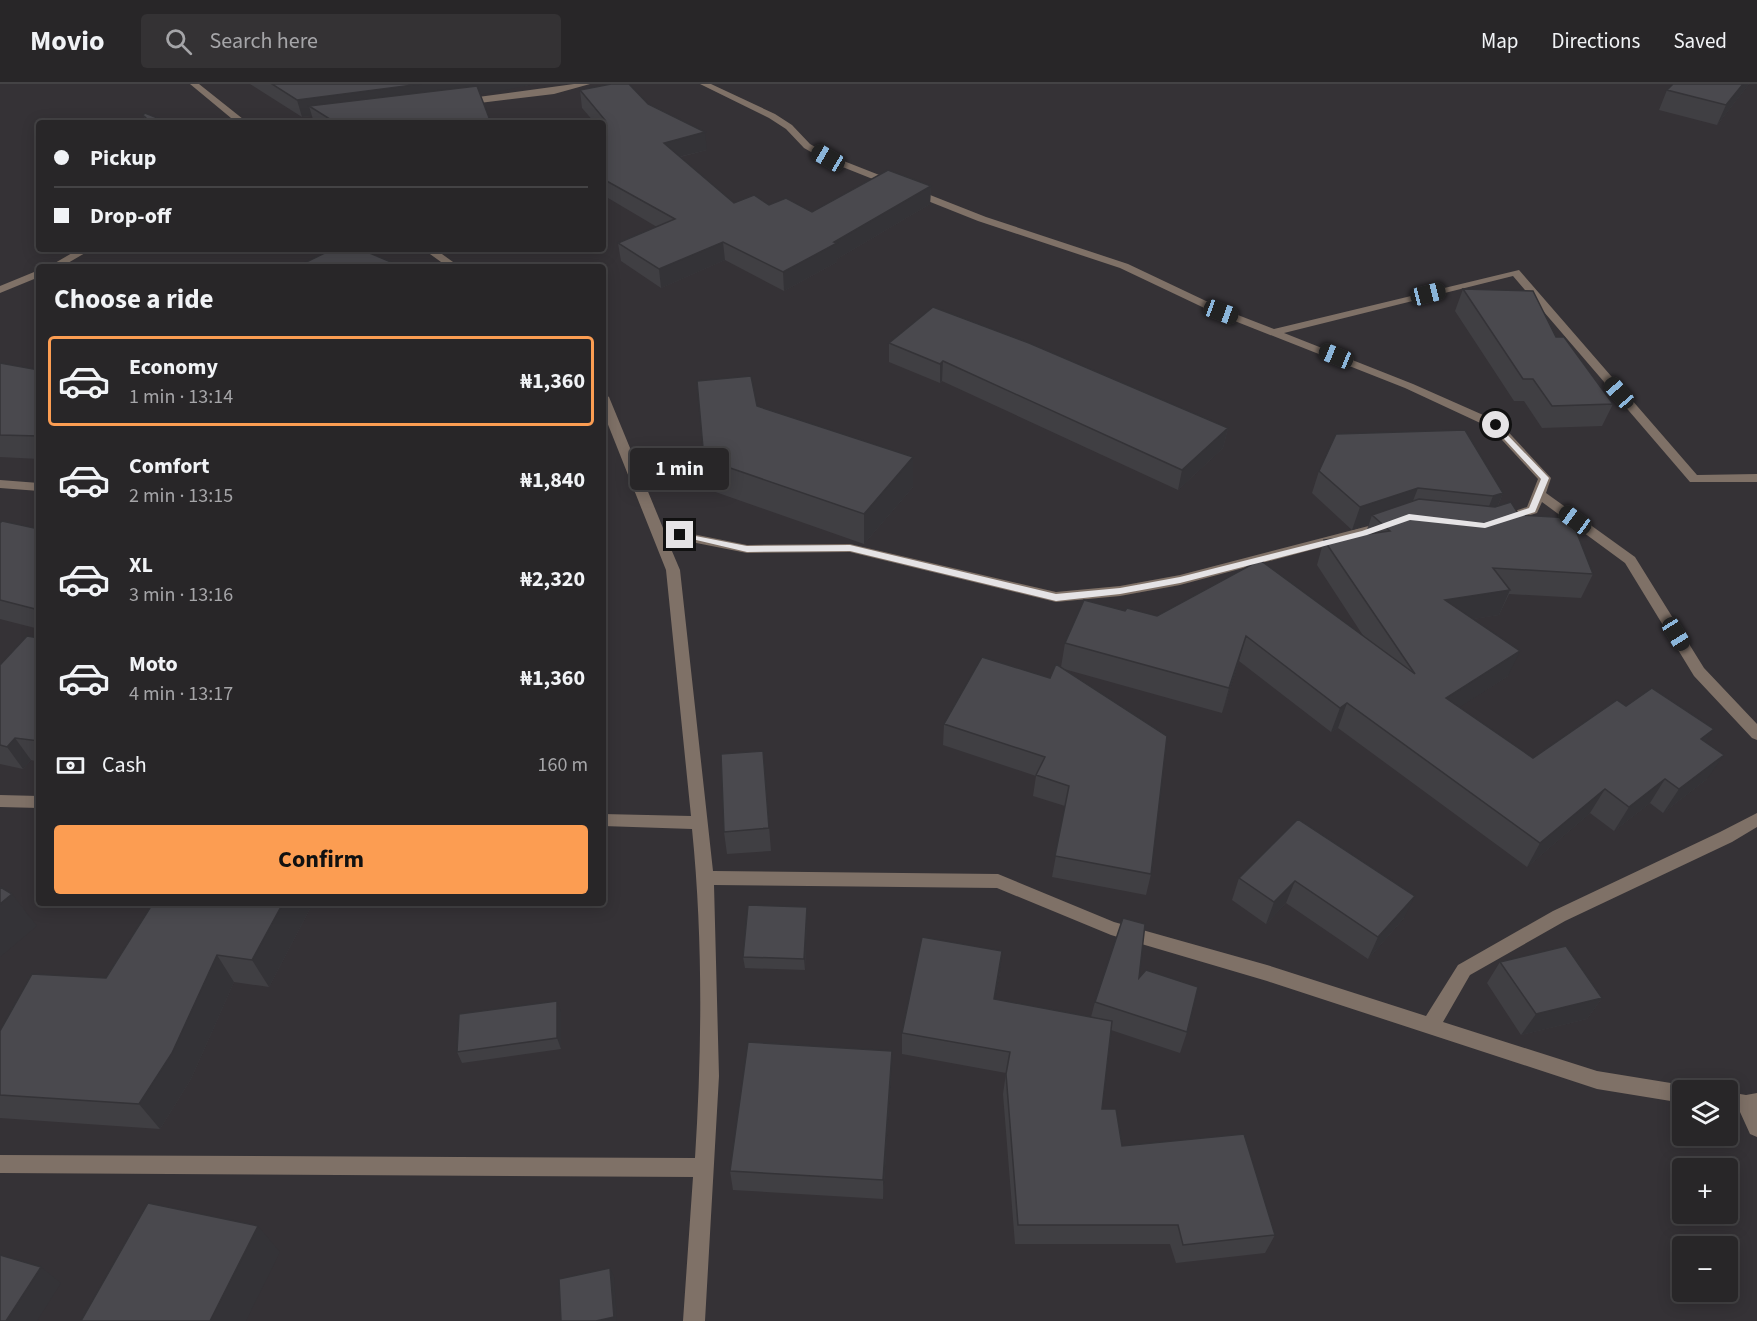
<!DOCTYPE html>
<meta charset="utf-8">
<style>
body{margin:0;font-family:"Source Sans 3",sans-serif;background:#343234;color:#f1f3f6;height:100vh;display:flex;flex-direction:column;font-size:22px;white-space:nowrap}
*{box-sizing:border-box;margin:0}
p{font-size:20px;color:#a5a5a8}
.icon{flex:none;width:33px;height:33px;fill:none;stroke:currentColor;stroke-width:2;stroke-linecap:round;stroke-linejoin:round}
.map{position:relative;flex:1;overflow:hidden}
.details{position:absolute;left:36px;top:180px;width:570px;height:642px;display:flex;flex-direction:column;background:#282628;border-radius:6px;box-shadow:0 3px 15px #0003,0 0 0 2px #444345}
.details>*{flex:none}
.guide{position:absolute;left:36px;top:36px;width:570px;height:132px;border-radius:6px;box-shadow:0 3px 15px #0003,0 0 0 2px #444345;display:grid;align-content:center;height:132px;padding:0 18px;background:#282628}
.fabs{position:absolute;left:1672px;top:996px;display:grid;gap:12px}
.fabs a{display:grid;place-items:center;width:66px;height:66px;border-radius:6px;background:#282628;box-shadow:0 3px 15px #0003,0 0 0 2px #444345;font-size:30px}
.end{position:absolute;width:27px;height:27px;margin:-14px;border:8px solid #e5e3e5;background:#111;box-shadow:0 0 0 3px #111}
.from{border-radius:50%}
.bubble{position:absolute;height:42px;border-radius:6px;background:#282628;box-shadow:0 3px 15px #0003,0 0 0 2px #444345;font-size:20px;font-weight:700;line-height:42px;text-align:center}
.car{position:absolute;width:18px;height:36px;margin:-18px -9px;border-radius:8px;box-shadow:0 0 4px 2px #0007;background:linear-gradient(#222 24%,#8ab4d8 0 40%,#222 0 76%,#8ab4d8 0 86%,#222 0)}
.guide b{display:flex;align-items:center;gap:21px;height:57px;font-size:22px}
.guide b+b{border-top:2px solid #444345}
.guide i{width:15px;height:15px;background:#f1f3f6}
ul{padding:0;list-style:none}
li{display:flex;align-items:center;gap:18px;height:90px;margin:0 12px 9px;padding:0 6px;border:3px solid transparent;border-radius:6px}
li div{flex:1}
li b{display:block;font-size:22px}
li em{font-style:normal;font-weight:700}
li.selected{border-color:#fc9d52}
li>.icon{width:54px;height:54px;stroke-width:1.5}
h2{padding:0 18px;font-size:27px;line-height:72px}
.pay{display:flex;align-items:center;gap:15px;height:66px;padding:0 18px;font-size:22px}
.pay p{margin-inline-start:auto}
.cta{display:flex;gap:12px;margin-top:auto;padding:12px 18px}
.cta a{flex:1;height:69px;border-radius:6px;background:#fc9d52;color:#111;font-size:24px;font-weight:700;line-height:69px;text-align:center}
header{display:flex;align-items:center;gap:36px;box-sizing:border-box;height:84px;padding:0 30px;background:#282628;border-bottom:2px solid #444345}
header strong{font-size:28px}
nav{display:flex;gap:33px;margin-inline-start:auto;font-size:21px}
.search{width:420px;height:54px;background:#343234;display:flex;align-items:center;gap:15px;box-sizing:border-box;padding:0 21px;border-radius:6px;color:#a5a5a8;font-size:22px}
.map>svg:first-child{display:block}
</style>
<header>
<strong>Movio</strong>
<div class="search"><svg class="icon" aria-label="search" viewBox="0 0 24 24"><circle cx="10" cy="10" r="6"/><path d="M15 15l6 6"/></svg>Search here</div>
<nav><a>Map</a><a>Directions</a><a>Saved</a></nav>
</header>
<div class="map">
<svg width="1757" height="1237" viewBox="0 0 1757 1237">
<rect width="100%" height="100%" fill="#353236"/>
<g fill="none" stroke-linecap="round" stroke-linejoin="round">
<!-- minor -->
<path fill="#7f7167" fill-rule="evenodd" d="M190,0H199L248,39H237Z
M574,0H590L554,10L463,21L459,18L463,15Z
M700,0H711L775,30L792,41L810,60L831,72L986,133L1128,180L1225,226L1274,245L1519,186L1697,391L1757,390V398H1690L1513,192L1284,249L1413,300L1499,338L1551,394L1546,409L1635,473L1704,584L1757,640V656L1752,654L1694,592L1625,479L1542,418L1537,429L1501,440L1496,439L1494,436L1496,433L1527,423L1538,395L1491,344L1405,304L1217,230L1120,184L978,137L825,76L804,64L786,45L769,34Z
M332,32L337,35L335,37L294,39L299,36Z
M79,165H92L61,183H48Z
M423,165H435L460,183H448Z
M39,186V193L0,209V202Z
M603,309L609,313L663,444L747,461L850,460L1056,508L1120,502L1180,491L1384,438L1391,442L1389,445L1180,501L1120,512L1056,518L850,468L747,469L666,453L680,486L713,787L998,790L1114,838L1267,881L1426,932L1458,881L1553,827L1720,748L1757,729V743L1732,758L1565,837L1470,891L1443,938L1597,987L1683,1001L1691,1006H1683V1019L1597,1005L1267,897L1111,851L997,804L714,801L719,992L705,1237H683L693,1093L0,1089V1071L695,1074C702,965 703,854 692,745L603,742V730L691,732L666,486L603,328Z
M0,396L39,399V407L0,404Z
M0,711L39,712V724L0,723Z
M1728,1008L1746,1011L1757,1009V1053L1750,1050L1740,1028L1728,1026Z"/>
</g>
<!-- wall -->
<path fill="#403f43" d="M250,0H534L480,10L491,39H314L312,32L302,33Z
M1673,0H1749L1717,41L1659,26L1667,6Z
M580,6L648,20L707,66L680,73L734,119L769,121L812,128L931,102L930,120L837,175V178L784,207L725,176L661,204L621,177L618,159L657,143L603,111V39H595L582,24Z
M143,31L170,39H146Z
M1463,205L1556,253L1613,320L1602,342L1542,344L1524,317H1514L1455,227Z
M889,259L1228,344L1223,364L1178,406L942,297L940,299L889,278Z
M0,279L39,286V375L0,373Z
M757,322L913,403L864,460L707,405L704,375Z
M1319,387L1503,409L1498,422L1519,431L1593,490L1581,514L1509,510L1499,531L1473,535L1508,592L1459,623L1533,674L1626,622L1706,659L1707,695L1663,729L1650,719L1614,747L1590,729L1527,783L1338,644L1331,648L1239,577L1222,629L1064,585L1151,790L1146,811L1052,793L1065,722L1033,712L1036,692L943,661L944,640L1050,594L1061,583L1065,559L1125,527L1157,532L1364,553L1317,481L1324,456L1365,451L1369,440L1352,446L1312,409Z
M0,439L39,445V545L0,535Z
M39,554V678L31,676L23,685L0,680V581Z
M763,667L771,767L727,770L724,748Z
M1298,735L1404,834L1368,875L1286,819L1266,840L1232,816L1239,794Z
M153,819H313L269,903L234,898L191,995L160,1045L0,1034V947L106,894Z
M807,823V834L805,886L745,884L743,873Z
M1500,878L1602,914L1587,935L1521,951L1487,899Z
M1000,888L995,915L1091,933L1095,918L1139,894L1187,948L1180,969L1111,946L1102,1025L1122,1062L1275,1151L1265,1169L1176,1179L1170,1160H1015L1003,1010L1006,989L902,970V949Z
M561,928V965L462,979L457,968Z
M891,988L883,1115L733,1106L730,1087Z"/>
<!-- shaded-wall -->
<path fill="#343337" d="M421,0H534L491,9L323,31L309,22L312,32L302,33L297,16Z
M1743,0H1749L1717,41L1726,21Z
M705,48L707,66L666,76L664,59Z
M931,102L930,120L837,175V178L784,207L783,188Z
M723,158L725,176L661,204L659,185Z
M391,178L393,183H384Z
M943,277L942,297L940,299V280Z
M1228,344L1223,364L1178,406L1182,386Z
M913,373V403L864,460V430Z
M1418,404L1409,427L1372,431L1369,440L1352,446L1360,423Z
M1503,409L1494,431L1484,435L1493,412Z
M1510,506L1499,531L1435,541L1445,516Z
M1246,552L1239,577L1222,629L1229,604Z
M1520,567L1508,592L1435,639L1446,614Z
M1347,619L1338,644L1331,648L1340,624Z
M1714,645L1698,670L1701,655Z
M15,654L31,676L23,685L7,663Z
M1724,671L1707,695L1663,729L1679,705Z
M1665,695L1650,719L1614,747L1629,723Z
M1605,705L1590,729L1527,783L1540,759Z
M1295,797L1286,819L1266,840L1274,818Z
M12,810L37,842L0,873V820Z
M1415,812L1404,834L1368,875L1378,853Z
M283,819H313L269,903L252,876Z
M807,823V834L805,886L804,875Z
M1002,867L1000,888L992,936L994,915Z
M217,871L234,898L191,995L160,1045L139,1020Z
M1602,914L1587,935L1521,951L1536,930Z
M557,917L561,928V965L557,954Z
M892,967L891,988L883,1115V1096Z
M258,1142L280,1168L246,1237H210Z
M41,1183L61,1199L37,1237H6Z
M610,1184L614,1193L617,1237H596Z"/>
<!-- building -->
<path fill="#4a494e" stroke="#343337" stroke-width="1.5" d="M272,0H421L297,16Z
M611,0H629L648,20L705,48L664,59L734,119L754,111L769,121L786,114L812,128L888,86L931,102L834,158L837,159L783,188L723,158L659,185L618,159L675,135L603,95V39H595L605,36L580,6Z
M1673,0H1743L1726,21L1667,6Z
M477,2L491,39H336L309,22Z
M145,29L170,39H151L143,31Z
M333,165H360L391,178L384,183H300L298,182Z
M1463,205L1533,207L1556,253H1564L1613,320L1552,322L1533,295H1523Z
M933,223L1029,259L1228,344L1182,386L943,277L940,280L889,259Z
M0,279L39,286V352L0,351Z
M751,292L757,322L913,373L864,430L704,375L697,297Z
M1465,346L1503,409L1493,412L1418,404L1360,423L1319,387L1336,350Z
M1419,415L1495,423L1511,418L1519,431L1571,434L1593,490L1493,484L1510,506L1445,516L1520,567L1446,614L1533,674L1617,616L1626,622L1652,604L1714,645L1701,655L1724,671L1679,705L1665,695L1629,723L1605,705L1540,759L1347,619L1340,624L1246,552L1229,604L1065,559L1084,516L1125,527L1127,524L1157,532L1260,476L1415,590L1324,456L1390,447L1372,431Z
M2,437L39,445V526L0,516V439Z
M27,552L39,554V657L15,654L7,663L0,661V581Z
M982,573L1050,594L1056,580L1167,652L1151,790L1055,772L1069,702L1036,691L1045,673L944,640Z
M763,667L769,744L724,748L721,670Z
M1298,735L1415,812L1378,853L1295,797L1274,818L1239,794Z
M0,803L12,810L0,820Z
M153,819H283L252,876L217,871L172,969L139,1020L0,1011V947L32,890L106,894Z
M748,821L807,823L804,875L743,873Z
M1123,834L1145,840L1139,894L1146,886L1198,903L1187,948L1095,918Z
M922,853L1002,867L994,915L1112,937L1102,1025H1116L1122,1062L1244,1050L1275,1151L1183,1161L1178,1141H1018L1006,990L1010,968L902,949Z
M1566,862L1602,914L1536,930L1500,878Z
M557,917V954L457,968L459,930Z
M748,958L892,967L883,1096L730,1087Z
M148,1119L258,1142L210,1237H81Z
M0,1171L41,1183L6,1237H0Z
M610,1184L614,1233L596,1237H561L559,1195Z"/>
<!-- route -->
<path fill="#e5e3e5" d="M1496,339L1549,394L1535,428L1485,444L1410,436L1367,451L1180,499L1120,510L1056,517L850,467L747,468L675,451L680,449L747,462L850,461L1056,510L1120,504L1180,493L1362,447L1409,430L1484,439L1529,424L1541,395L1493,343V340Z"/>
</svg>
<div class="fabs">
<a><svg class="icon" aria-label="layers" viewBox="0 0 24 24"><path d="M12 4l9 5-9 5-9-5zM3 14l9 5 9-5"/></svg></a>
<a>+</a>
<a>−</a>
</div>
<i class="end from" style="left:1496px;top:341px"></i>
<i class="end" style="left:680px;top:451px"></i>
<div class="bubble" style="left:630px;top:364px;width:99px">1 min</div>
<i class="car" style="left:828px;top:74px;rotate:300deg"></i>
<i class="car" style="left:1428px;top:210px;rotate:76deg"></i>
<i class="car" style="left:1221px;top:228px;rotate:110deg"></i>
<i class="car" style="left:1336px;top:272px;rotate:292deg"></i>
<i class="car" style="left:1619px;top:309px;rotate:319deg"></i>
<i class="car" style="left:1575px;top:436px;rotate:306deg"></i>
<i class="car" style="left:1676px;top:550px;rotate:148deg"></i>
<div class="guide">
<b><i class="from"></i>Pickup</b>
<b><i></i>Drop-off</b>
</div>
<section class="details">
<h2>Choose a ride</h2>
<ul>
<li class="selected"><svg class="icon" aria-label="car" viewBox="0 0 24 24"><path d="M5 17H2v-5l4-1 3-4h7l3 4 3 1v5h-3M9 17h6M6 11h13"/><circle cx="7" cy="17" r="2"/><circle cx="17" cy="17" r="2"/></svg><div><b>Economy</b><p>1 min · 13:14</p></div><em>₦1,360</em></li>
<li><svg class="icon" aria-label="car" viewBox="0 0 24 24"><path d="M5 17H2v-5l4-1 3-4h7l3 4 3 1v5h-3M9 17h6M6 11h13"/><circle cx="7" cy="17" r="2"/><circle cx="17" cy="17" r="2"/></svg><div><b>Comfort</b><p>2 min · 13:15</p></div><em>₦1,840</em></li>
<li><svg class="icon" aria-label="car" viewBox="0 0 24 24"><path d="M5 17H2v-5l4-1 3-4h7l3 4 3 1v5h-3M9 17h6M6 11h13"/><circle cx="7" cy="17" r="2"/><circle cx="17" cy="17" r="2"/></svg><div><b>XL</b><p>3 min · 13:16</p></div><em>₦2,320</em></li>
<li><svg class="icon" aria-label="car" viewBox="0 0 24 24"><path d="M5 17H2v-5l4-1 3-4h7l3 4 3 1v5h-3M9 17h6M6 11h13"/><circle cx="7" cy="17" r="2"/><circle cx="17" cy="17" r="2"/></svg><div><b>Moto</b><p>4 min · 13:17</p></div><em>₦1,360</em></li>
</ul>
<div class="pay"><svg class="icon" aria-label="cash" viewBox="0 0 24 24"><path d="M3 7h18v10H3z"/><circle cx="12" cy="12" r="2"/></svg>Cash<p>160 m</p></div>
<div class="cta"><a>Confirm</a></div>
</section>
</div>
